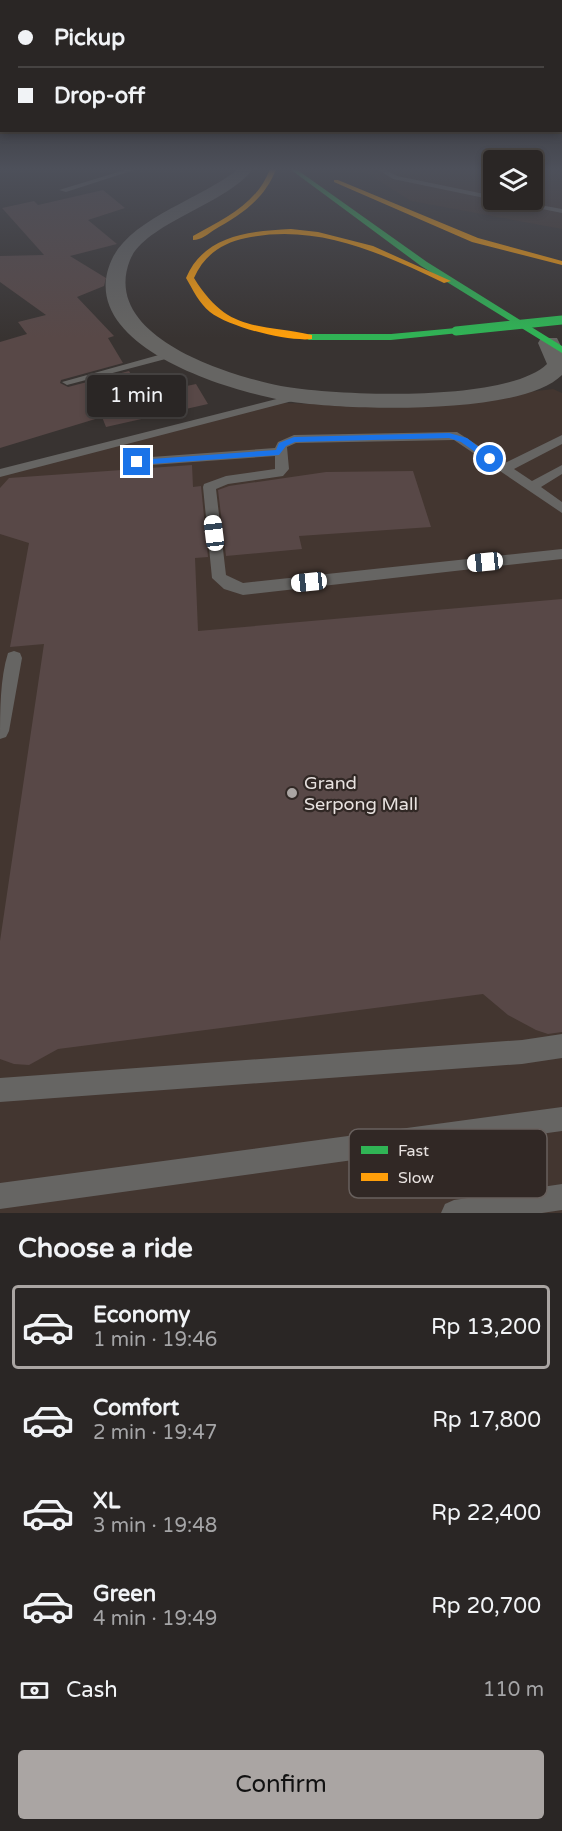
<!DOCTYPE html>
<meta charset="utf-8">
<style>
body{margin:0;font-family:"Varela Round",sans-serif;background:#363232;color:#f1f3f6;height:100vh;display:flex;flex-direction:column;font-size:22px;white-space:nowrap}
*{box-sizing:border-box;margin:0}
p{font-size:20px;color:#a5a5a7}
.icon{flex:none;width:33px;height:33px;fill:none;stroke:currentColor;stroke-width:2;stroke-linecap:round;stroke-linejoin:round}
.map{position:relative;height:1213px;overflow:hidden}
.drawer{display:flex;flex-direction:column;background:#2a2625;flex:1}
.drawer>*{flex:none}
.top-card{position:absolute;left:0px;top:0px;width:562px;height:132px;box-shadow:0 3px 9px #0003,0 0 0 2px #464342;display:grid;align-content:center;height:132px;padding:0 18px;background:#2a2625}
.tools{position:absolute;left:483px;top:150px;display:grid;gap:12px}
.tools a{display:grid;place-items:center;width:60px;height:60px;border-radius:6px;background:#2a2625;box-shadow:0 3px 9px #0003,0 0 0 2px #464342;font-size:30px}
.end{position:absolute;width:27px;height:27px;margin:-14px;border:8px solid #1a73e8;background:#fff;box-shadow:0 0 0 3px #fff}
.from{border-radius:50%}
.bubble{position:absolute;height:42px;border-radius:6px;background:#2a2625;box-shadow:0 3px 9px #0003,0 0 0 2px #464342;font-size:20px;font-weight:600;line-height:42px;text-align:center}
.car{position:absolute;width:18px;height:36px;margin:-18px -9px;border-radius:8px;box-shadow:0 0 4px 2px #0007;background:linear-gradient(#fff 24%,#345 0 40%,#fff 0 76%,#345 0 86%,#fff 0)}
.top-card b{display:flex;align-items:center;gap:21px;height:57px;font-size:22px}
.top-card b+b{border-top:2px solid #464342}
.top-card i{width:15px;height:15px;background:#f1f3f6}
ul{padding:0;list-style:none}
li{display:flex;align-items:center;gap:18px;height:84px;margin:0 12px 9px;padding:0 6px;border:3px solid transparent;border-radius:6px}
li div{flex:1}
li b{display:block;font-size:22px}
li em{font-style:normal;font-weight:600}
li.on{border-color:#aaa5a3}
li>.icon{width:54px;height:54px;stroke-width:1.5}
h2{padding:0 18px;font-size:27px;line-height:72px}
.pay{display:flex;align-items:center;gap:15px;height:66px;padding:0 18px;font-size:22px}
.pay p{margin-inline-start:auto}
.primary-button{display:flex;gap:12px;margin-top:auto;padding:12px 18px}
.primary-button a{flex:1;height:69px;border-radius:6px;background:#aaa5a3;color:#111;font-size:24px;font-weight:600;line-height:69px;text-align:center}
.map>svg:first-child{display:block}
</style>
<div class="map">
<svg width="562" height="1213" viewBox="0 0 562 1213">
<rect width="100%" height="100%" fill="#383331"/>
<!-- built -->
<path fill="#433630" d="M360,169H493L494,200H532L533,169H562V229L411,201Z
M553,389L562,393V1213H0V471L283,403L406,407Z"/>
<!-- building -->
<path fill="#584847" d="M103,190L125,208L88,220L117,244L70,256L106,278L104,286L77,297L114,336L108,338L123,363L61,380L60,383L68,387L129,371L144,395L196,384L208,404L106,427L102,417L0,448V342L27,334L18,322L46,315L0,282V256L44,255L2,208L34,201L38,205Z
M192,465L193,487L201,486L208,557L195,558L198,631L562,599V1032L548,1034L536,1030L508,1015L483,994L58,1049L29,1065L14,1064L0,1059V941L44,644L10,647L29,543L0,534V488L9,478Z
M413,471L431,527L299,536L302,549L226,556L218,490L229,486L326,472Z"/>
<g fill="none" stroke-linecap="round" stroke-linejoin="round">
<!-- lane -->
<path fill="#666563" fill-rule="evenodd" d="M128,169H137L66,192L59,190Z
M377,169H384L397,176L494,196V200H497H494L393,179Z
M498,200H512L562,209V213Z
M173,351L178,354L177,356L67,385L62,382Z
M300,393L304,394V398L0,477V469Z
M457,432L505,463L562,435V444L514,469L532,481L562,465V474L541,487L562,502V513L454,440L296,443L287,447L289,469L283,476L228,484L216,489L226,575L243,583L562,549V559L243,595L224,589L212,578L203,487L204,484L226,476L275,469V456L137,466L131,462L137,458L275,448L278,442L294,435Z
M14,651L20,653L22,658L9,731L6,737L0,739C0,712 0,678 8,653Z
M562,1034V1058L522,1064L0,1102V1078L522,1040Z
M562,1107V1131L0,1209V1183Z
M562,1184V1210L542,1213H441L445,1204L454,1200Z"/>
<!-- street -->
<path fill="#666563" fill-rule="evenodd" d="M238,169H253C227,204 145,223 130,260C100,336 227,375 281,386C337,396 507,403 547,364L538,343L541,338H557L562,348V375C522,415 357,410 301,403C241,396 68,347 113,257C134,217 203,198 238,169Z"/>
<!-- fast -->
<path fill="#30b455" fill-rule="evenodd" d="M290,169H296L427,262L562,346V353L421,266Z
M456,328L460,331L459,333L391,340H309L304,337L309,334H391Z"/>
<!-- slow -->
<path fill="#ff9f0a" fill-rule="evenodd" d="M270,169H276C265,199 241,215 214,230C208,234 201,240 193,240V236C224,219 257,204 270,169Z
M334,180H338L478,238L562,261V265L472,242L334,182Z
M291,229L318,232L373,246L451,281L444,283C381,253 317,223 246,238C222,243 204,255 194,278C228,333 257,323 312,335V339C288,342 229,327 210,312C199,303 193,290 186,278C204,235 250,231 291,229Z"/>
<!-- fast-bridge -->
<path stroke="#30b455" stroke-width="9" d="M456,331L562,320"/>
</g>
<!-- sky -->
<linearGradient id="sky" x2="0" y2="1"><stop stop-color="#1f1c1b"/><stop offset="0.5" stop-color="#4d505a"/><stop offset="1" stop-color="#4d505a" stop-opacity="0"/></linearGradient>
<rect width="562" height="338" fill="url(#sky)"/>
<!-- route -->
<path fill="#1a73e8" d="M449,433L467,438L494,459L488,461L461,442L449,438L295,442L286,446L279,455L137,465L133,462L137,460L276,450L279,443L294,437Z"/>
<!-- markers -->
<circle fill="#aaa5a3" stroke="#312825" stroke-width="2" cx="292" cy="793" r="6"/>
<g text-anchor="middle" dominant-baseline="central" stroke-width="4.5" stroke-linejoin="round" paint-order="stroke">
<!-- near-poi labels -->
<g font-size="18" fill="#e8e2e0" stroke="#312825" text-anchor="start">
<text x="304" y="783">Grand<tspan x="304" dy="21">Serpong Mall</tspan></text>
</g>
</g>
<!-- legend -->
<rect x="349" y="1129" width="198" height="69" rx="9" fill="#312825" stroke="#68605d" stroke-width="1.5"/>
<rect x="361" y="1146" width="27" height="8" fill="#30b455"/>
<rect x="361" y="1173" width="27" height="8" fill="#ff9f0a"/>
<g font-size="16" fill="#e8e2e0">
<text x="398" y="1156">Fast</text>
<text x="398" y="1183">Slow</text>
</g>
</svg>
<div class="tools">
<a><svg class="icon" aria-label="layers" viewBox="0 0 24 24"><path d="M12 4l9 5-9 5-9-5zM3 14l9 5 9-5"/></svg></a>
</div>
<i class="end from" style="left:490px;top:459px"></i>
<i class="end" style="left:137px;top:462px"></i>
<div class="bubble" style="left:87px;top:375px;width:99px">1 min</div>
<i class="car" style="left:214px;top:533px;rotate:353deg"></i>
<i class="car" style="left:485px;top:562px;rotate:264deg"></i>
<i class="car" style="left:309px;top:582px;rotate:264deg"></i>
<div class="top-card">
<b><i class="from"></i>Pickup</b>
<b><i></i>Drop-off</b>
</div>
</div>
<section class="drawer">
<h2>Choose a ride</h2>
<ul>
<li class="on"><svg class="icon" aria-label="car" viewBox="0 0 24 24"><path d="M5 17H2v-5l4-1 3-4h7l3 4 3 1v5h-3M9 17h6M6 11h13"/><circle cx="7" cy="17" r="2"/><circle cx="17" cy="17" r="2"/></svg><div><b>Economy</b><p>1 min · 19:46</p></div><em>Rp 13,200</em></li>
<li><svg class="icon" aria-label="car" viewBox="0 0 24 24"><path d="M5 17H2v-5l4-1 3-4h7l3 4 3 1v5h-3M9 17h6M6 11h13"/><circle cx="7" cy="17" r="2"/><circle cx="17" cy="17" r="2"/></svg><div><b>Comfort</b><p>2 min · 19:47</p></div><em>Rp 17,800</em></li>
<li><svg class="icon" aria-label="car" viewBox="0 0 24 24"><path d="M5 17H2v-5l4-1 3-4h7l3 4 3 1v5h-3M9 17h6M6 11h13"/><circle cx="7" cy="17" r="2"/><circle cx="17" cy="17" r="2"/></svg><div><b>XL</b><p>3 min · 19:48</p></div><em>Rp 22,400</em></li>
<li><svg class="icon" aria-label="car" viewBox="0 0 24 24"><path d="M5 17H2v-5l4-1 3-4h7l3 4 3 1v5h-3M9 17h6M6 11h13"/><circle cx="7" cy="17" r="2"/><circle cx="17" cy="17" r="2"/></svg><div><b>Green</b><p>4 min · 19:49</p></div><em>Rp 20,700</em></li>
</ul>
<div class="pay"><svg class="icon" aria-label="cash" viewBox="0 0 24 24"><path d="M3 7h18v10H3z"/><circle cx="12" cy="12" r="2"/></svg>Cash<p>110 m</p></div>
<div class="primary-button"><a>Confirm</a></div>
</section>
